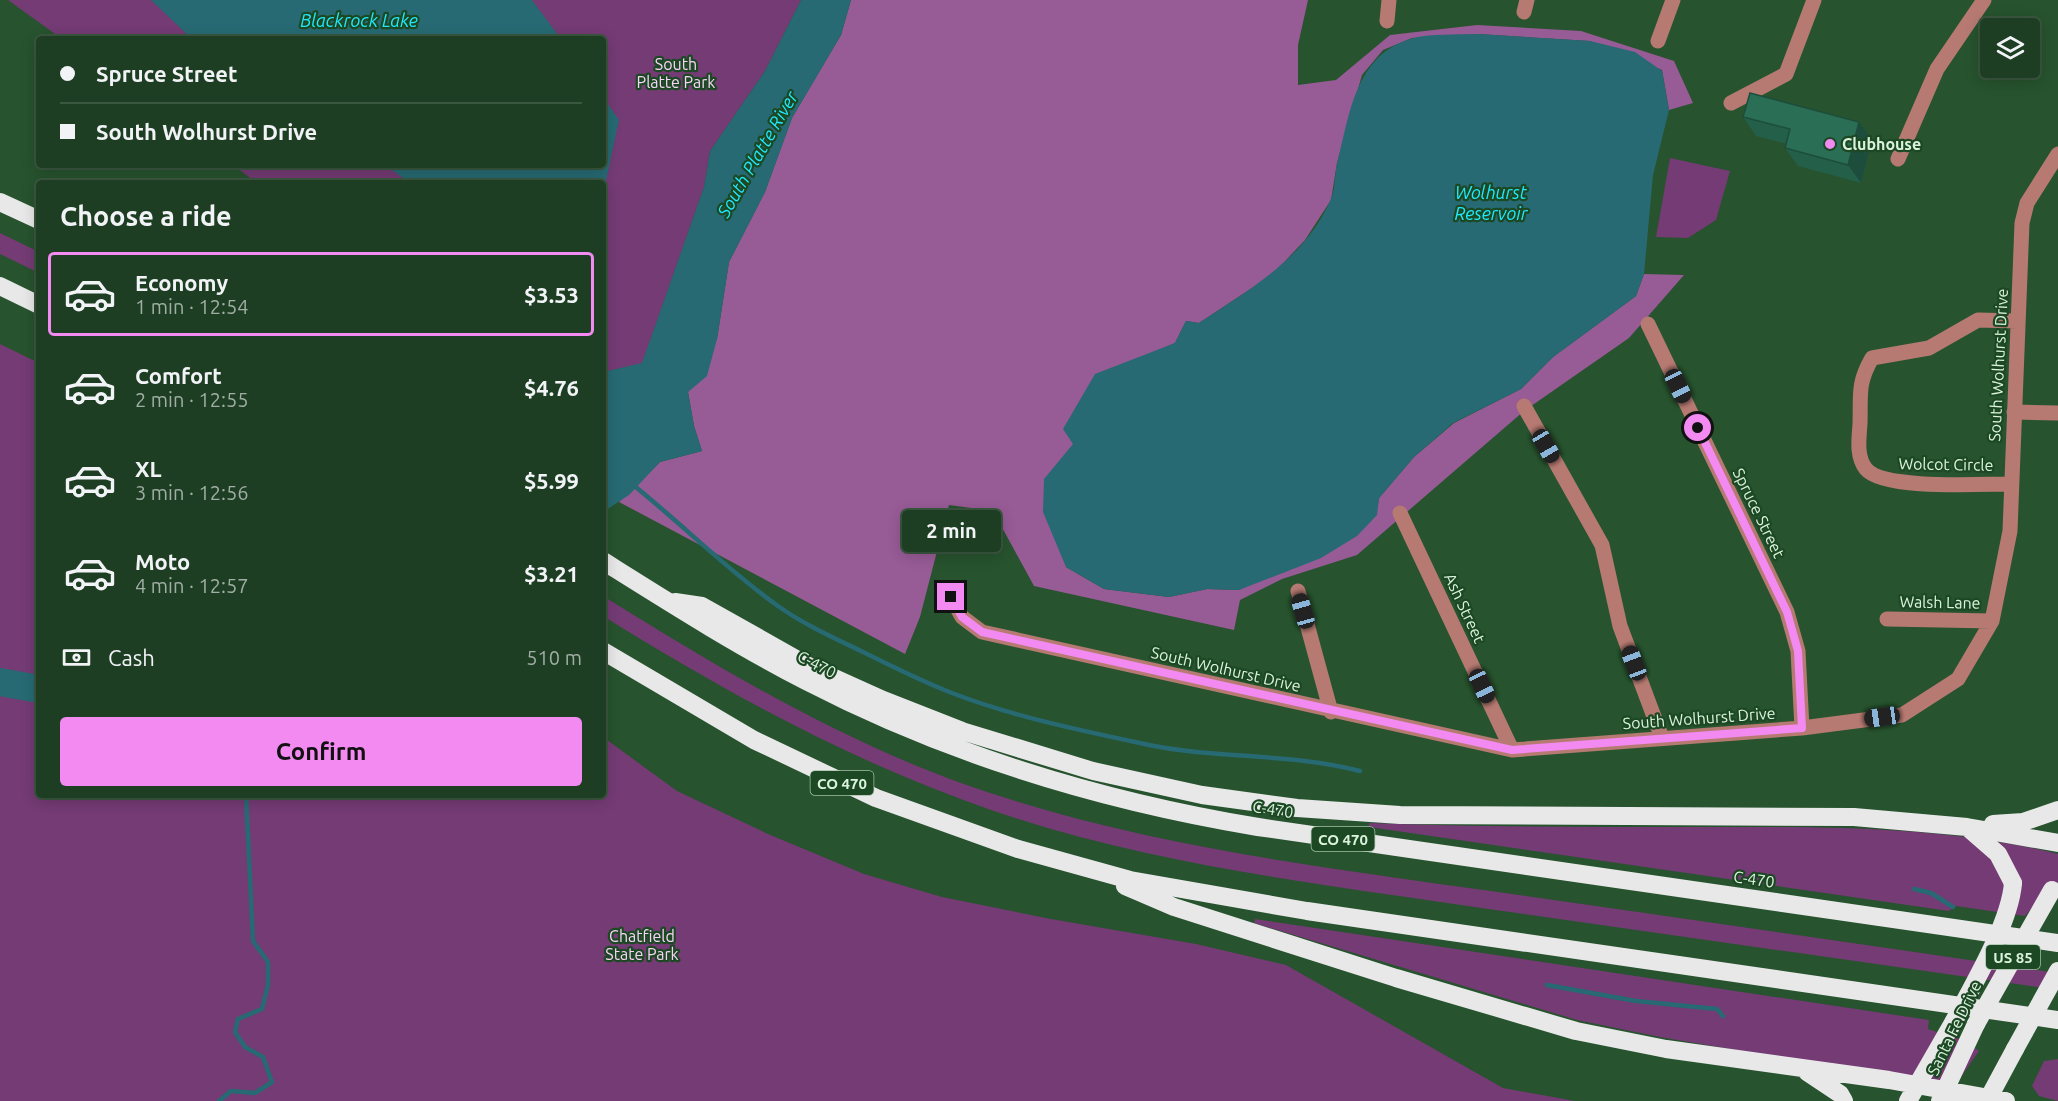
<!DOCTYPE html>
<meta charset="utf-8">
<style>
body{margin:0;font-family:Ubuntu,sans-serif;background:#2a492f;color:#f1f3f6;height:100vh;display:flex;flex-direction:column;font-size:22px;white-space:nowrap}
*{box-sizing:border-box;margin:0}
p{font-size:20px;color:#a0aea5}
.icon{flex:none;width:33px;height:33px;fill:none;stroke:currentColor;stroke-width:2;stroke-linecap:round;stroke-linejoin:round}
.map{position:relative;flex:1;overflow:hidden}
.panel{position:absolute;left:36px;top:180px;width:570px;height:618px;display:flex;flex-direction:column;background:#1d3e22;border-radius:6px;box-shadow:0 3px 15px #0003,0 0 0 2px #3b5740}
.panel>*{flex:none}
.top-card{position:absolute;left:36px;top:36px;width:570px;height:132px;border-radius:6px;box-shadow:0 3px 15px #0003,0 0 0 2px #3b5740;display:grid;align-content:center;height:132px;padding:0 24px;background:#1d3e22}
.buttons{position:absolute;left:1980px;top:18px;display:grid;gap:12px}
.buttons a{display:grid;place-items:center;width:60px;height:60px;border-radius:6px;background:#1d3e22;box-shadow:0 3px 15px #0003,0 0 0 2px #3b5740;font-size:30px}
.end{position:absolute;width:27px;height:27px;margin:-14px;border:8px solid #f38af2;background:#111;box-shadow:0 0 0 3px #111}
.from{border-radius:50%}
.bubble{position:absolute;height:42px;border-radius:6px;background:#1d3e22;box-shadow:0 3px 15px #0003,0 0 0 2px #3b5740;font-size:20px;font-weight:700;line-height:42px;text-align:center}
.car{position:absolute;width:18px;height:36px;margin:-18px -9px;border-radius:8px;box-shadow:0 0 4px 2px #0007;background:linear-gradient(#222 24%,#8ab4d8 0 40%,#222 0 76%,#8ab4d8 0 86%,#222 0)}
.top-card b{display:flex;align-items:center;gap:21px;height:57px;font-size:22px}
.top-card b+b{border-top:2px solid #3b5740}
.top-card i{width:15px;height:15px;background:#f1f3f6}
ul{padding:0;list-style:none}
li{display:flex;align-items:center;gap:18px;height:84px;margin:0 12px 9px;padding:0 12px;border:3px solid transparent;border-radius:6px}
li div{flex:1}
li b{display:block;font-size:22px}
li em{font-style:normal;font-weight:700}
li.active{border-color:#f38af2}
li>.icon{width:54px;height:54px;stroke-width:1.5}
h2{padding:0 24px;font-size:27px;line-height:72px}
.pay{display:flex;align-items:center;gap:15px;height:66px;padding:0 24px;font-size:22px}
.pay p{margin-inline-start:auto}
.primary-button{display:flex;gap:12px;margin-top:auto;padding:12px 24px}
.primary-button a{flex:1;height:69px;border-radius:6px;background:#f38af2;color:#111;font-size:24px;font-weight:700;line-height:69px;text-align:center}
.map>svg:first-child{display:block}
</style>
<div class="map">
<svg width="2058" height="1101" viewBox="0 0 2058 1101">
<rect width="100%" height="100%" fill="#27532e"/>
<!-- green -->
<path fill="#743b74" d="M8,0H801L765,71L710,151L704,187L642,364L603,372V183H257L233,165H603V39H62Z
M1670,158L1730,171L1716,220L1688,238L1656,237Z
M0,233L39,252V273L0,254Z
M0,344L39,363V795H603V737L677,791L768,834L864,874L942,897L1051,919L1196,944L1286,965L1503,1088L1575,1101H0Z
M603,596C717,667 834,737 961,783C1132,844 1312,866 1491,891C1680,918 1869,945 2058,973V990C1857,961 1655,933 1454,904C1298,881 1141,862 991,810C850,761 729,694 603,616Z
M1369,823C1480,827 1590,827 1701,827C1820,827 1941,825 2058,854V893L2043,895L2025,916L1956,906L1949,911L1369,827Z
M1255,919L1929,1020L1928,1029L1965,1041L1979,1051L1954,1087L1660,1037L1577,1020L1254,923Z
M2058,1059V1101L2039,1096L2032,1086L2044,1061Z"/>
<!-- forest -->
<path fill="#975b96" d="M851,0H1308L1298,45V85L1336,80L1390,35L1477,25L1581,31L1674,61L1693,103L1669,110L1662,70L1590,41L1478,34L1412,38L1383,50L1362,75L1337,163L1331,200L1305,240L1273,274L1199,323L1186,321L1175,343L1146,356L1073,444L1066,567L1104,589L1169,597L1207,589L1239,590L1376,515L1379,498L1414,457L1454,423L1521,389L1553,357L1636,296L1644,274L1684,275L1629,338L1524,411L1357,555L1282,579L1240,600L1234,630L1034,586L993,511L949,505L920,617L905,654L619,502L660,462L702,451L694,426L688,392L717,339L729,262L765,192L792,118L841,35Z"/>
<!-- water -->
<path fill="#276a73" d="M151,0H532L561,39H192Z
M801,0H851L841,35L792,118L765,192L729,262L717,339L707,376L688,392L694,426L702,451L660,462L629,495L603,512V372L642,363L704,187L710,151L765,71Z
M1478,34L1590,41L1635,52L1662,71L1669,110L1653,175L1644,274L1636,296L1553,357L1521,389L1453,423L1414,457L1379,498L1377,515L1357,536L1321,558L1239,590L1207,589L1169,597L1104,589L1066,567L1043,512L1044,479L1073,444L1063,429L1095,374L1175,343L1186,321L1199,323C1249,290 1305,258 1330,201C1336,189 1334,173 1338,160C1350,112 1356,56 1410,39C1430,33 1457,35 1478,34Z
M603,97L619,120L603,195V183H410L385,165H603Z"/>
<g fill="none" stroke-linecap="round" stroke-linejoin="round">
<!-- stream -->
<path stroke="#276a73" stroke-width="4.5" d="M632,484C682,524 726,569 778,606C803,624 834,638 861,651C891,666 921,681 952,693C1014,717 1083,731 1149,745C1218,759 1291,753 1360,771
M1914,889L1931,893L1953,907
M1547,985L1636,1001L1717,1009L1723,1016
M219,1101L231,1091L255,1093L272,1082L263,1057L245,1047L235,1032L238,1019L262,1009L268,985V962L253,941L246,795"/>
<!-- river -->
<path stroke="#276a73" stroke-width="28" d="M0,682L39,689"/>
<!-- minor -->
<path stroke="#b67a72" stroke-width="15" d="M1524,12L1527,0
M1387,21L1389,0
M1658,41L1673,0
M1731,103L1786,74L1814,0
M1898,159L1937,69L1984,0
M1648,324L1787,612L1798,651L1802,728
M1524,406L1602,545L1620,626L1662,738
M2014,412L2058,413
M2010,484C1981,484 1883,490 1866,469C1856,457 1859,438 1860,424C1861,395 1857,384 1872,358L1929,348L1978,320L2017,321
M1400,513L1512,750
M1298,591L1331,712
M951,597L962,617L982,632L1512,750L1802,728L1902,715L1958,679L1992,621L2010,531L2022,223L2027,203L2058,154
M1887,619L1992,621"/>
<!-- highway -->
<path stroke="#e8e8e8" stroke-width="18" d="M0,202L39,220
M0,286L39,305
M603,561C670,603 736,645 806,681C947,754 1101,801 1258,827L2058,943
M675,602L702,606L812,668L883,700L962,731L1093,771L1202,795L1297,808L1400,815L1854,817L1967,827L2058,843
M603,651L754,740L876,798L1018,849L1130,880L1307,911L2058,1020
M1993,824L2023,822L2058,810
M1967,827L1998,854L2013,883
M1125,886L1174,907L1396,978L1576,1031L1666,1049L1889,1080L2006,1101
M1807,1072L1840,1094L1844,1101
M1908,1101L1954,1021
M1940,1101L1976,1024
M1987,1101L2015,1049"/>
<!-- highway-bridge -->
<path stroke="#e8e8e8" stroke-width="18" d="M1954,1021C1973,985 2010,923 2013,883
M1976,1024L2052,890
M2015,1049L2058,971"/>
</g>
<!-- wall -->
<path fill="#245f4a" d="M1743,117L1872,140L1861,183L1798,166L1785,148L1787,144L1756,136Z"/>
<!-- shaded-wall -->
<path fill="#1d4d3c" d="M1859,122L1872,140L1861,183L1848,165Z"/>
<!-- building -->
<path fill="#2a6e56" stroke="#1d4d3c" stroke-width="1.5" d="M1750,93L1859,122L1848,165L1785,148L1790,129L1743,117Z"/>
<g fill="none" stroke-linecap="round" stroke-linejoin="round">
<!-- route -->
<path stroke="#f38af2" stroke-width="8" d="M951,597L962,617L982,632L1512,750L1802,728L1798,651L1787,612L1698,428"/>
</g>
<!-- markers -->
<circle fill="#f38af2" stroke="#1c4824" stroke-width="2" cx="1830" cy="144" r="6"/>
<g text-anchor="middle" dominant-baseline="central" stroke-width="4.5" stroke-linejoin="round" paint-order="stroke">
<!-- shield labels -->
<g fill="#1c4824" stroke="#a2c0a6" stroke-width="1.5">
<rect x="810.5" y="771" width="63" height="24" rx="4.5"/>
<rect x="1311.5" y="827" width="63" height="24" rx="4.5"/>
<rect x="1986" y="945" width="54" height="24" rx="4.5"/>
</g>
<g font-size="15" font-weight="bold" fill="#dbf3dd">
<text x="842" y="783">CO 470</text>
<text x="1343" y="839">CO 470</text>
<text x="2013" y="957">US 85</text>
</g>
<!-- park labels -->
<g font-size="16" fill="#f7d5f6" stroke="#1c4824">
<text x="676" y="64">South<tspan x="676" dy="18">Platte Park</tspan></text>
<text x="642" y="936">Chatfield<tspan x="642" dy="18">State Park</tspan></text>
</g>
<!-- poi labels -->
<g font-size="16" font-weight="bold" fill="#dbf3dd" stroke="#1c4824" text-anchor="start">
<text x="1842" y="144">Clubhouse</text>
</g>
<!-- street labels -->
<g font-size="16" fill="#dbf3dd" stroke="#1c4824">
<text transform="translate(1998 365) rotate(-87)">South Wolhurst Drive</text>
<text transform="translate(1946 464) rotate(1)">Wolcot Circle</text>
<text transform="translate(1759 513) rotate(64)">Spruce Street</text>
<text transform="translate(1940 602) rotate(1)">Walsh Lane</text>
<text transform="translate(1465 608) rotate(65)">Ash Street</text>
<text transform="translate(817 664) rotate(27)">C-470</text>
<text transform="translate(1226 669) rotate(13)">South Wolhurst Drive</text>
<text transform="translate(1699 718) rotate(-4)">South Wolhurst Drive</text>
<text transform="translate(1273 809) rotate(9)">C-470</text>
<text transform="translate(1754 879) rotate(8)">C-470</text>
<text transform="translate(1954 1028) rotate(-64)">Santa Fe Drive</text>
</g>
<!-- water labels -->
<g font-size="18" font-style="italic" fill="#20e8fe" stroke="#1c4824">
<text x="359" y="20">Blackrock Lake</text>
<text transform="translate(757 154) rotate(-60)">South Platte River</text>
<text x="1491" y="192">Wolhurst<tspan x="1491" dy="21">Reservoir</tspan></text>
</g>
</g>
</svg>
<div class="buttons">
<a><svg class="icon" aria-label="layers" viewBox="0 0 24 24"><path d="M12 4l9 5-9 5-9-5zM3 14l9 5 9-5"/></svg></a>
</div>
<i class="end from" style="left:1698px;top:428px"></i>
<i class="end" style="left:951px;top:597px"></i>
<div class="bubble" style="left:902px;top:510px;width:99px">2 min</div>
<i class="car" style="left:1678px;top:386px;rotate:154deg"></i>
<i class="car" style="left:1546px;top:446px;rotate:150deg"></i>
<i class="car" style="left:1303px;top:611px;rotate:344deg"></i>
<i class="car" style="left:1634px;top:663px;rotate:339deg"></i>
<i class="car" style="left:1482px;top:686px;rotate:155deg"></i>
<i class="car" style="left:1882px;top:717px;rotate:262deg"></i>
<div class="top-card">
<b><i class="from"></i>Spruce Street</b>
<b><i></i>South Wolhurst Drive</b>
</div>
<section class="panel">
<h2>Choose a ride</h2>
<ul>
<li class="active"><svg class="icon" aria-label="car" viewBox="0 0 24 24"><path d="M5 17H2v-5l4-1 3-4h7l3 4 3 1v5h-3M9 17h6M6 11h13"/><circle cx="7" cy="17" r="2"/><circle cx="17" cy="17" r="2"/></svg><div><b>Economy</b><p>1 min · 12:54</p></div><em>$3.53</em></li>
<li><svg class="icon" aria-label="car" viewBox="0 0 24 24"><path d="M5 17H2v-5l4-1 3-4h7l3 4 3 1v5h-3M9 17h6M6 11h13"/><circle cx="7" cy="17" r="2"/><circle cx="17" cy="17" r="2"/></svg><div><b>Comfort</b><p>2 min · 12:55</p></div><em>$4.76</em></li>
<li><svg class="icon" aria-label="car" viewBox="0 0 24 24"><path d="M5 17H2v-5l4-1 3-4h7l3 4 3 1v5h-3M9 17h6M6 11h13"/><circle cx="7" cy="17" r="2"/><circle cx="17" cy="17" r="2"/></svg><div><b>XL</b><p>3 min · 12:56</p></div><em>$5.99</em></li>
<li><svg class="icon" aria-label="car" viewBox="0 0 24 24"><path d="M5 17H2v-5l4-1 3-4h7l3 4 3 1v5h-3M9 17h6M6 11h13"/><circle cx="7" cy="17" r="2"/><circle cx="17" cy="17" r="2"/></svg><div><b>Moto</b><p>4 min · 12:57</p></div><em>$3.21</em></li>
</ul>
<div class="pay"><svg class="icon" aria-label="cash" viewBox="0 0 24 24"><path d="M3 7h18v10H3z"/><circle cx="12" cy="12" r="2"/></svg>Cash<p>510 m</p></div>
<div class="primary-button"><a>Confirm</a></div>
</section>
</div>
